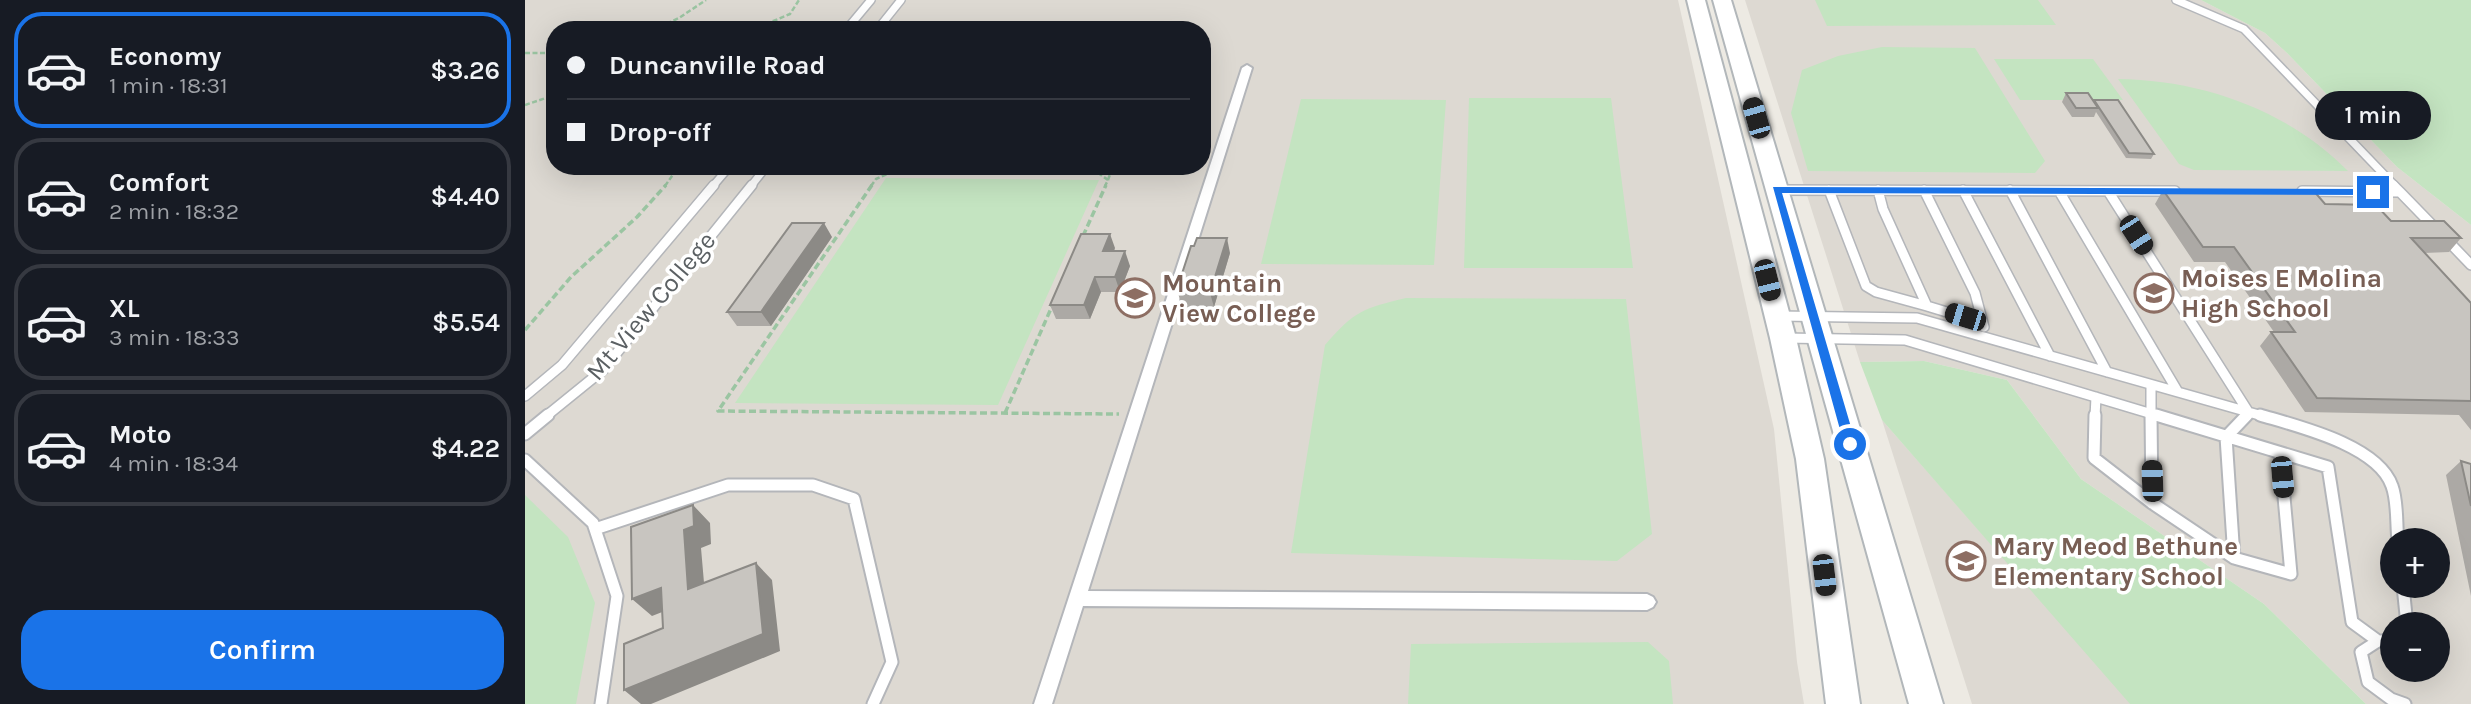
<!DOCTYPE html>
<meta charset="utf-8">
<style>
body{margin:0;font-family:Karla,sans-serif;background:#20242c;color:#f1f3f6;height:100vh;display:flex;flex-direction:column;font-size:26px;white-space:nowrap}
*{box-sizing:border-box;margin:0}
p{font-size:23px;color:#9ea1a6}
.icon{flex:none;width:38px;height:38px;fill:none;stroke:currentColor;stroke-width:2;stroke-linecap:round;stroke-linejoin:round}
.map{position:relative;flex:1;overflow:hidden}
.side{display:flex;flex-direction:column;background:#171b24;width:525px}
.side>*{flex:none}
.banner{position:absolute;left:21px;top:21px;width:665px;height:154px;border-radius:28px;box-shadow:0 7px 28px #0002;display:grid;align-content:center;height:154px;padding:0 21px;background:#171b24}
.tools{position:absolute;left:1855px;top:528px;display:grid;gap:14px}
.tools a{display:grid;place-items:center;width:70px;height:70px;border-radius:50%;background:#171b24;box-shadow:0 7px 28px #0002;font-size:35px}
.end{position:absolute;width:32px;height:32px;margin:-16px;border:9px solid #1a73e8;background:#fff;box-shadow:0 0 0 4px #fff}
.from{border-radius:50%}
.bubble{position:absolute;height:49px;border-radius:24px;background:#171b24;box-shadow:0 7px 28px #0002;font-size:23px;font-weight:600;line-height:49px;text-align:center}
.car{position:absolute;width:21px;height:42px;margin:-21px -10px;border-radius:9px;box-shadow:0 0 5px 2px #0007;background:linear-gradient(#222 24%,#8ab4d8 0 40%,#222 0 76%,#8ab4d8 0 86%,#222 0)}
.banner b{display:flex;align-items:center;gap:24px;height:66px;font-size:26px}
.banner b+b{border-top:2px solid #363941}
.banner i{width:18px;height:18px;background:#f1f3f6}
ul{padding:12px 0 0;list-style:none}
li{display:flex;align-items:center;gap:21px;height:116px;margin:0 14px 10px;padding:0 7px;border:4px solid #363941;border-radius:28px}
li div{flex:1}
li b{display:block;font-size:26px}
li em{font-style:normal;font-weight:600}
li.on{border-color:#1a73e8}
li>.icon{width:63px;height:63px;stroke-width:1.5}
.cta{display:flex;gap:14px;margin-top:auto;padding:14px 21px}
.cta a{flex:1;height:80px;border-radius:28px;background:#1a73e8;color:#fff;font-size:28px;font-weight:600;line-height:80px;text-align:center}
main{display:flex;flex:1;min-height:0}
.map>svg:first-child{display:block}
</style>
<main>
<section class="side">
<ul>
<li class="on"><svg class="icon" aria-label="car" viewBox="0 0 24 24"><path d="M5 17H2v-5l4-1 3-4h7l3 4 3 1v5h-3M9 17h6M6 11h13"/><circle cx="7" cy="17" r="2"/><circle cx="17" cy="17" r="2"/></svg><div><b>Economy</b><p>1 min · 18:31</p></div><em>$3.26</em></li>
<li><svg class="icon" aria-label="car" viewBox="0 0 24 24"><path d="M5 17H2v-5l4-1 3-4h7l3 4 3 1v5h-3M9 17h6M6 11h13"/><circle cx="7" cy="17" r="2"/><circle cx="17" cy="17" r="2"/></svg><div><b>Comfort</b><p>2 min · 18:32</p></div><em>$4.40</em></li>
<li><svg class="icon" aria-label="car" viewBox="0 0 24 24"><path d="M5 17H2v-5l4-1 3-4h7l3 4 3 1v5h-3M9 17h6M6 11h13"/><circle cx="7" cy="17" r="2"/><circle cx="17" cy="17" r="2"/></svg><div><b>XL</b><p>3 min · 18:33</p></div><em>$5.54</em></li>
<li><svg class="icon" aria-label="car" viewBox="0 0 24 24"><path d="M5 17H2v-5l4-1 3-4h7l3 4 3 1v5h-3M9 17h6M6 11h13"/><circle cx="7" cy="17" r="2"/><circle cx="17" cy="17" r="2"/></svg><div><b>Moto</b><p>4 min · 18:34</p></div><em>$4.22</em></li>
</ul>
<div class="cta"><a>Confirm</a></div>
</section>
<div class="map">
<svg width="1946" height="704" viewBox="0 0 1946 704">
<rect width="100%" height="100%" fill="#edeae3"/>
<!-- education -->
<path fill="#ddd9d2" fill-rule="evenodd" d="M0,0H1153L1249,429L1272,662L1279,704H0ZM30,30H677V166H30Z
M1220,0H1676L1740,33L1762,53L1872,167L1946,225V704H1841L1739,604L1556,479L1482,380L1399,361L1335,362ZM1867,541H1913V586H1867ZM1867,625H1913V670H1867Z
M1357,420L1604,701L1605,704H1447Z"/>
<!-- green -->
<path fill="#c4e4c1" d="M1290,0H1513L1531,25L1302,26Z
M1676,0H1946V225L1872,167L1762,53L1740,33Z
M1357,47L1450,48L1520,161L1510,173L1283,171L1266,113L1277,70L1313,56Z
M1469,59H1568L1598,100H1495Z
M1593,79C1677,80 1763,110 1823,171L1669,170L1654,164Z
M944,98H1086L1108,268H939Z
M776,99L921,100L909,265L736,264Z
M361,178L574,180L473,405L210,403Z
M881,298L1101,299L1127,534L1092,561L766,553L800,345C829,311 839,308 881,298Z
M1399,361L1482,380L1556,479L1739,604L1841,704H1605L1357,420L1335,362Z
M0,495L43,537L70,603L51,704H0Z
M1123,642L1144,661L1148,704H883L886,644Z"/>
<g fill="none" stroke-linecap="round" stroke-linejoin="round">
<!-- service-far2 casing -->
<g stroke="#b4b6ba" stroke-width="10">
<path id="service-far2" d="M1651,0L1719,29L1870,186
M321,30L346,0
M352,30L376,0
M188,186L205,166
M226,186L242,166"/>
</g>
<!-- service-far1 casing -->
<g stroke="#b4b6ba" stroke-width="12">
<path id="service-far1" d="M1252,190L1650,191
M1304,190L1341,286L1351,292L1402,306
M1353,190L1358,209L1402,306L1458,323
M1399,190L1450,293L1459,327
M1438,190L1525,356
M1485,190L1582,372
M1534,191L1653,392
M1583,191L1724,413L1720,417
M1777,191L1875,192L1868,185
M1875,192L1911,229
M1922,240L1946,265
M1252,316L1392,318L1741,417
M1259,338L1380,340L1637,417
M1626,385V417
M0,396L37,365L189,185
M20,417L78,370L227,185
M1570,417L1571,397"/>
</g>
<!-- service casing -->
<g stroke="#b4b6ba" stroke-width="15">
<path id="service" d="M1570,415L1569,458L1627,503L1709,558L1701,437L1722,415
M1626,415L1627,503
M1631,415L1803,467L1827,622L1853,641H1867
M1735,415C1772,426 1853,445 1867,486C1873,502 1871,524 1873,541
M0,434L23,415
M0,460L68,523L92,596L76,704
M70,529L203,485H288L329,499L367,662L348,704
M1709,558L1766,574L1755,453
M1878,586L1882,625
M1853,641L1836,652L1843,682L1866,699L1880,704"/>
</g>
<!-- pedestrian casing -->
<g stroke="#b4b6ba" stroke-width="4">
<path id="pedestrian" d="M722,65L727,68L563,591L1122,594L1128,597L1131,602L1128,607L1122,610L558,606L527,704H509L717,68Z"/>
</g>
<!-- secondary casing -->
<g stroke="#b2b7ba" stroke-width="4">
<path id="secondary" d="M1162,0H1180L1271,338L1299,459L1335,704H1301L1271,459L1245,338Z
M1188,0H1206L1418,704H1384Z"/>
</g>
<!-- path-far1 -->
<path stroke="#9bc5a2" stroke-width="2.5" stroke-dasharray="5 2.5" stroke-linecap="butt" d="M128,30L154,18L181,0
M227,30L265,14L274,0
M0,53H30
M0,105L30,95
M325,166L322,171H367
M572,172L586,166
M583,180L588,166
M140,186L154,166
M346,186L351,179L369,171L572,172L583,180L580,186"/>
<!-- path -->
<path stroke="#9bc5a2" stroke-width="3.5" stroke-dasharray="7 3.5" stroke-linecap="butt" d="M347,185L193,411L594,414
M558,236L581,185
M0,330L46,277L112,217L141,185
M480,413L528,304"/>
<!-- service-far2 -->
<use href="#service-far2" stroke="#fff" stroke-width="7"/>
<!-- service-far1 -->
<use href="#service-far1" stroke="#fff" stroke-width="9"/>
<!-- service -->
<use href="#service" stroke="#fff" stroke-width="11"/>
<!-- pedestrian -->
<use href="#pedestrian" fill="#fff" fill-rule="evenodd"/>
<!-- secondary -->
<use href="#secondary" fill="#fff" fill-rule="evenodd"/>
</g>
<!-- wall -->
<path fill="#aca9a5" d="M1541,93L1569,101L1629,154L1626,159L1601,158L1571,112L1569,117H1547L1537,102Z
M1638,190L1800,204L1936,238L1924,252L1899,253L1946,303V430L1934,415L1780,412L1735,346L1746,332H1749L1700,262H1669L1630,204Z
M307,237L246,326H212L202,312Z
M590,248L589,251L605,266L595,292H576L565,319H531L525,305Z
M705,253L689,307H659L658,304H656L652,289Z
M1936,461L1946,464V596L1921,475Z"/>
<!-- shaded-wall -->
<path fill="#8c8a86" d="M299,223L307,237L246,326L236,312Z
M585,234L590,248L583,266L578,251Z
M702,238L705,253L689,307L685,293Z
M600,251L605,266L595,292L590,277Z
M570,277L576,292L565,319L559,305Z
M168,505L185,523L186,544L176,548L181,606L163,589L159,530Z
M231,563L247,580L255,651L126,704H116L99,690Z
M136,588L155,605L127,616L107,599Z"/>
<!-- building -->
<path fill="#c8c5c0" stroke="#8c8a86" stroke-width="2" d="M1541,93H1563L1573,108H1551Z
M1569,100H1593L1629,154L1604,153Z
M1638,190H1788L1800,204L1851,205L1866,221H1919L1936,238H1886L1946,303V401L1792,398L1746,332H1770L1709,247H1678Z
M267,223H299L236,312H202Z
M556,234H585L578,251H600L590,277H570L559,305H525Z
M672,238H702L685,293L654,292L655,289H652L666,246H669Z
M1936,461L1946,464V506Z
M168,505L169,526L159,530L163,589L231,563L238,634L99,690V644L138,628L136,588L107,599L106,527Z"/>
<!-- route -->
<path fill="#1a73e8" d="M1248,187L1848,189L1853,192L1848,195L1257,193L1331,444L1325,449L1319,444Z"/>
<!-- icons -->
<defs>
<g id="school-ring" transform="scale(2.0125)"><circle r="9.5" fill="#fff" stroke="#8d6e63" stroke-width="1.5"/><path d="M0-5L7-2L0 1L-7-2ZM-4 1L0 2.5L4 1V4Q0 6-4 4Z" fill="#8d6e63"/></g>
<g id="university-ring" transform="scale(2.0125)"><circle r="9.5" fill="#fff" stroke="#8d6e63" stroke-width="1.5"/><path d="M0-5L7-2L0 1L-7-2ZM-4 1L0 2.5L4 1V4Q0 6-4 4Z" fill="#8d6e63"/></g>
</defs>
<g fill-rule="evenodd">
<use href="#school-ring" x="1629" y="293"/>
<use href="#university-ring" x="610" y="298"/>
<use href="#school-ring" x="1441" y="561"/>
</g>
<g text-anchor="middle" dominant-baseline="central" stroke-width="7" stroke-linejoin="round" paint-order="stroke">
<!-- education labels -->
<g font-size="26" font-weight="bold" fill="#785e54" stroke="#fff" text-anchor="start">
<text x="1656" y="278">Moises E Molina<tspan x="1656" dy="30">High School</tspan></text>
<text x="637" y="283">Mountain<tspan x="637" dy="30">View College</tspan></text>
<text x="1468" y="546">Mary Meod Bethune<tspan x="1468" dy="30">Elementary School</tspan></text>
</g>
<!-- street labels -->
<g font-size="26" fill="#5b6063" stroke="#fff">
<text transform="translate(126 306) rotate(-50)">Mt View College</text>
</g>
</g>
</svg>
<div class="tools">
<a>+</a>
<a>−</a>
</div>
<i class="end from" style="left:1325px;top:444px"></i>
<i class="end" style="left:1848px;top:192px"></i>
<div class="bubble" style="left:1790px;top:91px;width:116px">1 min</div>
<i class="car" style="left:1231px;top:118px;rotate:344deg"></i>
<i class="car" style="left:1611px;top:235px;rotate:147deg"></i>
<i class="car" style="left:1242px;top:280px;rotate:166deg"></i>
<i class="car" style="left:1440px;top:317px;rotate:287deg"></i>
<i class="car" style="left:1757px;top:477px;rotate:175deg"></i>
<i class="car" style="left:1627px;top:481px;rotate:358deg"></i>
<i class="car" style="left:1299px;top:575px;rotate:173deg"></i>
<div class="banner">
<b><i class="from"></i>Duncanville Road</b>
<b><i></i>Drop-off</b>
</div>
</div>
</main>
